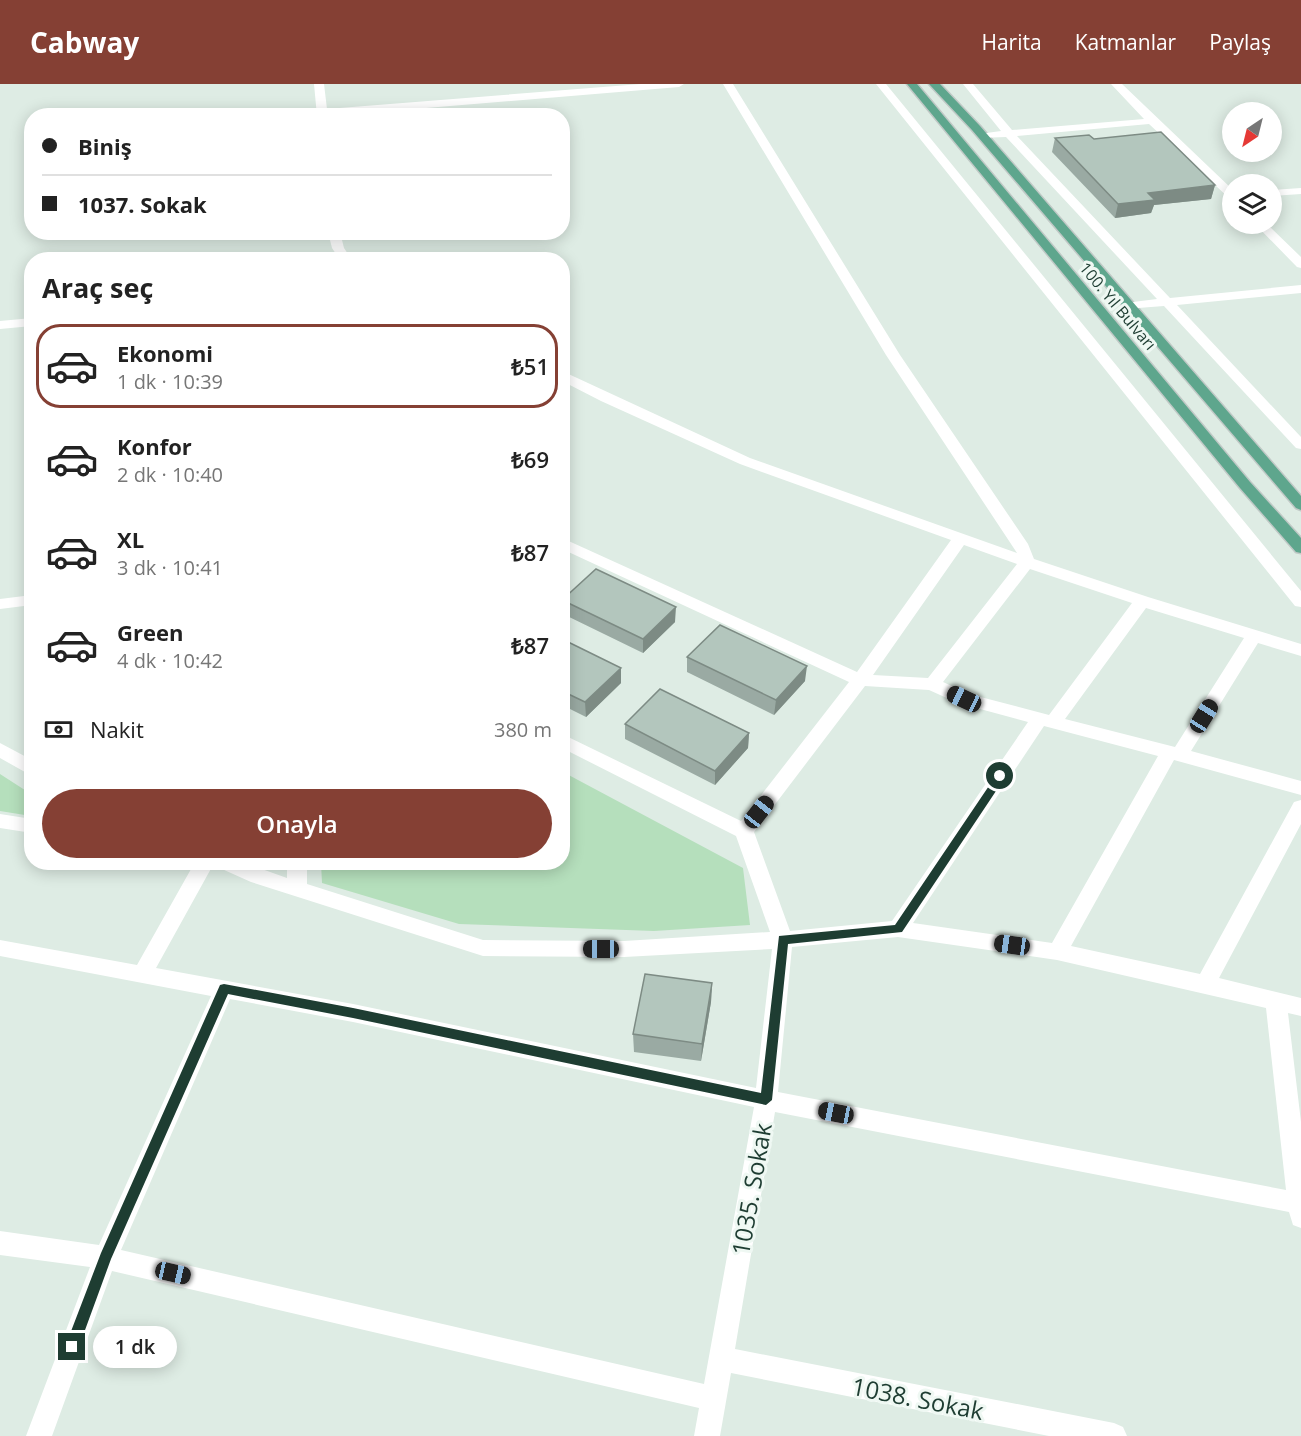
<!DOCTYPE html>
<html lang="tr">
<meta charset="utf-8">
<style>
body{margin:0;font-family:"Open Sans",sans-serif;background:#f2f2f2;color:#222;height:100vh;display:flex;flex-direction:column;font-size:22px;white-space:nowrap}
*{box-sizing:border-box;margin:0}
p{font-size:20px;color:#767676}
.icon{flex:none;width:33px;height:33px;fill:none;stroke:currentColor;stroke-width:2;stroke-linecap:round;stroke-linejoin:round}
.map{position:relative;flex:1;overflow:hidden}
.sheet{position:absolute;left:24px;top:168px;width:546px;height:618px;display:flex;flex-direction:column;background:#fff;border-radius:24px;box-shadow:0 3px 15px #0003}
.sheet>*{flex:none}
.hud{position:absolute;left:24px;top:24px;width:546px;height:132px;border-radius:24px;box-shadow:0 3px 15px #0003;display:grid;align-content:center;height:132px;padding:0 18px;background:#fff}
.needle{width:39px;rotate:215deg}
.controls{position:absolute;left:1222px;top:18px;display:grid;gap:12px}
.controls a{display:grid;place-items:center;width:60px;height:60px;border-radius:50%;background:#fff;box-shadow:0 3px 15px #0003;font-size:30px}
.end{position:absolute;width:27px;height:27px;margin:-14px;border:8px solid #1e3d32;background:#fff;box-shadow:0 0 0 3px #fff}
.from{border-radius:50%}
.bubble{position:absolute;height:42px;border-radius:21px;background:#fff;box-shadow:0 3px 15px #0003;font-size:20px;font-weight:600;line-height:42px;text-align:center}
.car{position:absolute;width:18px;height:36px;margin:-18px -9px;border-radius:8px;box-shadow:0 0 4px 2px #0007;background:linear-gradient(#222 24%,#8ab4d8 0 40%,#222 0 76%,#8ab4d8 0 86%,#222 0)}
.hud b{display:flex;align-items:center;gap:21px;height:57px;font-size:22px}
.hud b+b{border-top:2px solid #e0e0e0}
.hud i{width:15px;height:15px;background:#222}
ul{padding:0;list-style:none}
li{display:flex;align-items:center;gap:18px;height:84px;margin:0 12px 9px;padding:0 6px;border:3px solid transparent;border-radius:24px}
li div{flex:1}
li b{display:block;font-size:22px}
li em{font-style:normal;font-weight:600}
li.current{border-color:#854034}
li>.icon{width:54px;height:54px;stroke-width:1.5}
h2{padding:0 18px;font-size:27px;line-height:72px}
.pay{display:flex;align-items:center;gap:15px;height:66px;padding:0 18px;font-size:22px}
.pay p{margin-inline-start:auto}
.cta{display:flex;gap:12px;margin-top:auto;padding:12px 18px}
.cta a{flex:1;height:69px;border-radius:36px;background:#854034;color:#fff;font-size:24px;font-weight:600;line-height:69px;text-align:center}
header{display:flex;align-items:center;gap:36px;box-sizing:border-box;height:84px;padding:0 30px;background:#854034;color:#fff}
header strong{font-size:28px}
nav{display:flex;gap:33px;margin-inline-start:auto;font-size:21px}
.map>svg:first-child{display:block}
</style>
<header>
<strong>Cabway</strong>
<nav><a>Harita</a><a>Katmanlar</a><a>Paylaş</a></nav>
</header>
<div class="map">
<svg width="1301" height="1352" viewBox="0 0 1301 1352">
<rect width="100%" height="100%" fill="#deece4"/>
<!-- green -->
<path fill="#b5dfbc" d="M563,688L743,784L750,841L654,847L459,840L322,799L321,779L562,778Z
M0,690L31,710V732L0,727Z"/>
<g fill="none" stroke-linecap="round" stroke-linejoin="round">
<!-- major casing -->
<g stroke="#c0c9c6" stroke-width="3">
<path id="major" d="M907,0H917L1250,398L1301,454V469L1296,468L1240,404Z
M929,0H940L980,42L1301,412V426L1296,424L972,46Z"/>
</g>
<!-- minor -->
<path fill="#fff" fill-rule="evenodd" d="M314,0H324L327,25L641,0H684L679,3L330,32H317Z
M723,0H733L900,271L1028,460L1034,475L1148,513L1301,560V572L1258,559L1191,667L1301,697V711L1174,676L1071,862L1200,890L1294,718L1301,716V740L1219,894L1301,914V932L1288,929L1301,1038V1144L1293,1141L1289,1128L775,1028L735,1265L1114,1339L1123,1343L1127,1352H1049L731,1289L720,1352H694L699,1324L112,1187L52,1352H26L90,1183L0,1171V1147L99,1161L211,912L0,872V856L137,881L195,778H242L287,794V778H307V800L483,856L624,857L770,848L736,752L562,664V650L741,737L849,598L562,465V454L857,588L951,456L740,380L601,317L562,297V287L750,374L1017,469L886,271ZM964,461L1017,480L928,594L873,591ZM1030,485L1132,519L1049,631L969,610L943,598ZM1146,524L1244,554L1175,663L1065,635ZM865,602L929,606L958,619L1028,638L892,837L790,847L754,748ZM1044,642L1158,672L1052,859L913,839ZM213,781L251,798L483,872L624,873L772,865L756,1004L353,920L156,884ZM898,853L1057,876L1266,924L1286,1106L778,1008L792,863ZM230,915L353,938L754,1023L704,1300L121,1166Z
M876,0H886L1301,507V523L1295,522Z
M963,0H973L1012,46L1144,35L1111,0H1122L1233,106V115L1229,114L1149,40L1017,52L1170,214L1301,201V209L1177,221L1301,353V365L1296,364L1164,222L1125,225L1123,222L1125,219L1157,215L1006,53L979,54V50L1001,47Z
M1301,104V110L1272,112V106Z
M1255,140H1267L1301,173V184L1297,183Z
M328,148H340L344,164L352,176H340L332,164Z
M32,234V242L0,245V237Z
M32,511V521L0,525V515Z
M0,659L32,676V692L0,674Z
M0,730L32,735V749L0,744Z"/>
<!-- major -->
<use href="#major" fill="#5ea68d" fill-rule="evenodd"/>
</g>
<!-- wall -->
<path fill="#9aaaa3" d="M1055,54L1094,55L1215,101L1211,115L1154,121L1151,129L1115,134L1052,68Z
M562,515L675,538L643,569L563,530Z
M562,555L621,599L586,633L562,621Z
M687,573L805,597L774,631L687,588Z
M625,640L749,649L748,664L715,701L625,655Z
M712,899L711,918L701,977L634,968L633,950Z"/>
<!-- shaded-wall -->
<path fill="#7d8b84" d="M1215,101L1211,115L1154,121L1151,129L1115,134L1118,120L1148,109Z
M676,523L675,538L643,569V555Z
M807,582L805,597L774,631L776,616Z
M621,584V599L586,633L585,618Z
M749,649L748,664L715,701V687Z
M712,899L711,918L701,977L702,960Z"/>
<!-- building -->
<path fill="#b3c6bd" stroke="#7d8b84" stroke-width="1.5" d="M1161,48L1215,101L1148,109L1155,116L1118,120L1055,54L1089,51L1094,55Z
M596,485L676,523L643,555L562,516Z
M720,541L807,582L776,616L687,573Z
M562,555L621,584L585,618L562,607Z
M660,605L749,649L715,687L625,640Z
M645,890L712,899L702,960L633,950Z"/>
<!-- route -->
<path fill="#1e3d32" d="M1000,689L1005,692L1004,695L902,848L788,860L772,1016L766,1021L353,934L228,910L111,1175L77,1268L72,1270L67,1268L65,1263L101,1169L220,901L224,900L353,924L761,1009L779,852L895,841L997,690Z"/>
<g text-anchor="middle" dominant-baseline="central" stroke-width="6" stroke-linejoin="round" paint-order="stroke">
<!-- far-street labels -->
<g font-size="16" fill="#1e3d32" stroke="#eff8f3">
<text transform="translate(1118 222) rotate(50)">100. Yıl Bulvarı</text>
</g>
<!-- near-street labels -->
<g font-size="24" fill="#1e3d32" stroke="#eff8f3">
<text transform="translate(751 1105) rotate(-80)">1035. Sokak</text>
<text transform="translate(918 1314) rotate(11)">1038. Sokak</text>
</g>
</g>
</svg>
<div class="controls">
<a><svg class="needle" viewBox="-14 -14 28 28"><path d="M0-13l5 13h-10z" fill="#e53935"/><path d="M0 13l5-13h-10z" fill="#767676"/></svg></a>
<a><svg class="icon" aria-label="layers" viewBox="0 0 24 24"><path d="M12 4l9 5-9 5-9-5zM3 14l9 5 9-5"/></svg></a>
</div>
<i class="end from" style="left:1000px;top:692px"></i>
<i class="end" style="left:72px;top:1263px"></i>
<div class="bubble" style="left:93px;top:1242px;width:84px">1 dk</div>
<i class="car" style="left:964px;top:615px;rotate:295deg"></i>
<i class="car" style="left:1204px;top:632px;rotate:32deg"></i>
<i class="car" style="left:759px;top:728px;rotate:38deg"></i>
<i class="car" style="left:1012px;top:861px;rotate:278deg"></i>
<i class="car" style="left:601px;top:865px;rotate:270deg"></i>
<i class="car" style="left:836px;top:1029px;rotate:281deg"></i>
<i class="car" style="left:173px;top:1189px;rotate:103deg"></i>
<div class="hud">
<b><i class="from"></i>Biniş</b>
<b><i></i>1037. Sokak</b>
</div>
<section class="sheet">
<h2>Araç seç</h2>
<ul>
<li class="current"><svg class="icon" aria-label="car" viewBox="0 0 24 24"><path d="M5 17H2v-5l4-1 3-4h7l3 4 3 1v5h-3M9 17h6M6 11h13"/><circle cx="7" cy="17" r="2"/><circle cx="17" cy="17" r="2"/></svg><div><b>Ekonomi</b><p>1 dk · 10:39</p></div><em>₺51</em></li>
<li><svg class="icon" aria-label="car" viewBox="0 0 24 24"><path d="M5 17H2v-5l4-1 3-4h7l3 4 3 1v5h-3M9 17h6M6 11h13"/><circle cx="7" cy="17" r="2"/><circle cx="17" cy="17" r="2"/></svg><div><b>Konfor</b><p>2 dk · 10:40</p></div><em>₺69</em></li>
<li><svg class="icon" aria-label="car" viewBox="0 0 24 24"><path d="M5 17H2v-5l4-1 3-4h7l3 4 3 1v5h-3M9 17h6M6 11h13"/><circle cx="7" cy="17" r="2"/><circle cx="17" cy="17" r="2"/></svg><div><b>XL</b><p>3 dk · 10:41</p></div><em>₺87</em></li>
<li><svg class="icon" aria-label="car" viewBox="0 0 24 24"><path d="M5 17H2v-5l4-1 3-4h7l3 4 3 1v5h-3M9 17h6M6 11h13"/><circle cx="7" cy="17" r="2"/><circle cx="17" cy="17" r="2"/></svg><div><b>Green</b><p>4 dk · 10:42</p></div><em>₺87</em></li>
</ul>
<div class="pay"><svg class="icon" aria-label="cash" viewBox="0 0 24 24"><path d="M3 7h18v10H3z"/><circle cx="12" cy="12" r="2"/></svg>Nakit<p>380 m</p></div>
<div class="cta"><a>Onayla</a></div>
</section>
</div>
